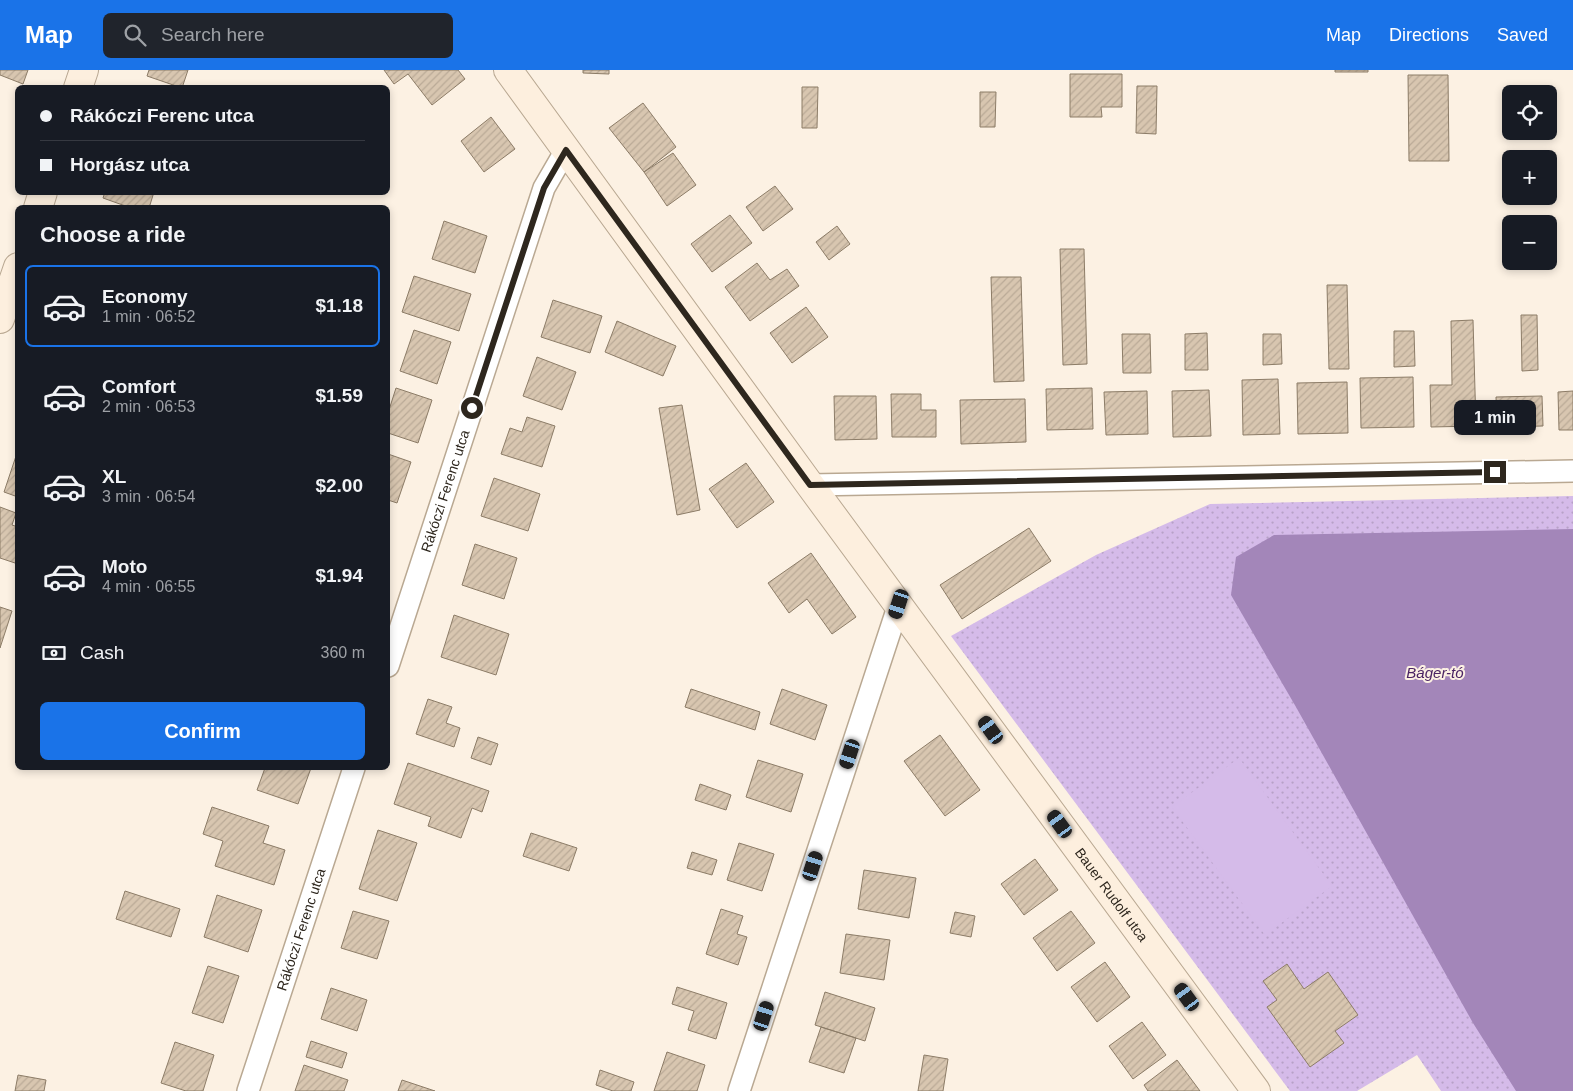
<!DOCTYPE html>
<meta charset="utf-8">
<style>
body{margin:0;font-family:Helvetica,sans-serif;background:#20242c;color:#f1f3f6;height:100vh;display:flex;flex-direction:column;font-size:19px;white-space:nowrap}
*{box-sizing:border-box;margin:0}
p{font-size:16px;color:#9ea1a6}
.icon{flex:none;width:28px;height:28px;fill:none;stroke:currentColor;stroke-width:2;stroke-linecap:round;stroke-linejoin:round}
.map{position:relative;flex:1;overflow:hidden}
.side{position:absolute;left:15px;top:135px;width:375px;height:565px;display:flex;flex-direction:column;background:#171b24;border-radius:8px;box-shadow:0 2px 8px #0003}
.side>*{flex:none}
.top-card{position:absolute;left:15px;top:15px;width:375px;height:110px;border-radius:8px;box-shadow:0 2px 8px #0003;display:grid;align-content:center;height:110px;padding:0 25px;background:#171b24}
.controls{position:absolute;left:1502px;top:15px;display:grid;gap:10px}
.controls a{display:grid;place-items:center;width:55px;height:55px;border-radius:8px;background:#171b24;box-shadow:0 2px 8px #0003;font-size:25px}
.end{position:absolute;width:22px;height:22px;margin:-11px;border:6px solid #2e271e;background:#fff;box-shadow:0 0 0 2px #fff}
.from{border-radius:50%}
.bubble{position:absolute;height:35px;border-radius:8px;background:#171b24;box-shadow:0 2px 8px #0003;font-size:16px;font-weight:700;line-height:35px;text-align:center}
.car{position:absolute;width:15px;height:30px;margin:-15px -8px;border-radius:6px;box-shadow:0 0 4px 1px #0007;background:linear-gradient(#222 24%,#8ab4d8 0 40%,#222 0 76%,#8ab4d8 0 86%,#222 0)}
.top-card b{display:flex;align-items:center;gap:18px;height:48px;font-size:19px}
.top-card b+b{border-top:1px solid #363941}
.top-card i{width:12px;height:12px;background:#f1f3f6}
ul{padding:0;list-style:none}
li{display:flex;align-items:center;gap:15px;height:82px;margin:0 10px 8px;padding:0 15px;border:2px solid transparent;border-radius:8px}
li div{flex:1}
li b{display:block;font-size:19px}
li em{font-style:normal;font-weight:700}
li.on{border-color:#1a73e8}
li>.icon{width:45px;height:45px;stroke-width:1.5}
h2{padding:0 25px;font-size:22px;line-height:60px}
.pay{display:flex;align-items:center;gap:12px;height:55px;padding:0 25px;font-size:19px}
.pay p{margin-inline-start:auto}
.primary-button{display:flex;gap:10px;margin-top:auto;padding:10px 25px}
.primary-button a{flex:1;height:58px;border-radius:8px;background:#1a73e8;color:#fff;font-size:20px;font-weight:700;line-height:58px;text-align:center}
header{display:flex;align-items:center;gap:30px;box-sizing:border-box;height:70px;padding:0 25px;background:#1a73e8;color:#fff}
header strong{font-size:24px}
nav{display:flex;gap:28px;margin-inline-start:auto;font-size:18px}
.search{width:350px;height:45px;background:#20242c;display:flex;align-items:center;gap:12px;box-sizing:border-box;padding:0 18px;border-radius:8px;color:#9ea1a6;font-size:19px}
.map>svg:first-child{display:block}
</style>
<header>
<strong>Map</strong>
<div class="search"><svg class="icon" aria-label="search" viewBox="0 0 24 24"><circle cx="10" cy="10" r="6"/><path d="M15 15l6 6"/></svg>Search here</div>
<nav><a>Map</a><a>Directions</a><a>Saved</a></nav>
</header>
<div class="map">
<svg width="1573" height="1021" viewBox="0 0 1573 1021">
<defs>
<pattern id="grass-dots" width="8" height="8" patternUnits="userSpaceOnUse" patternTransform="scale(1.25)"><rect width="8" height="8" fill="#d5bbe9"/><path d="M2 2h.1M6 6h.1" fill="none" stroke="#b7a1c7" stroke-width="1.8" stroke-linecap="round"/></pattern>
<pattern id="building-hatch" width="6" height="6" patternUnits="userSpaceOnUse" patternTransform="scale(1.25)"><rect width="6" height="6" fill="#d8c6b0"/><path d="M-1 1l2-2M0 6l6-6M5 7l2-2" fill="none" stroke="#baaa97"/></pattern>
</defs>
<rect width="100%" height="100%" fill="#fcf1e3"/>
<!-- grass -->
<path fill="url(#grass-dots)" d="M1573,426V1021H1441L1417,985L1357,1021H1290L951,566L1096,485L1210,434Z"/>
<!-- garden -->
<path fill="#d5bbe9" d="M1239,688L1332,816L1265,865L1172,737Z"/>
<!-- water -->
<path fill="#a386b9" d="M1573,459V1021H1516L1473,953L1296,637L1231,525L1236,487L1274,465Z"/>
<!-- building -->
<path fill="url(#building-hatch)" stroke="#8c7c67" d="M0,0H28L23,14L0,5Z
M149,0H188L182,18L147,6Z
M384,0H458L465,9L432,35L408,4L394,14Z
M583,0H609V4L583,3Z
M1335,0H1368V2H1335Z
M1070,4H1122V37H1101L1102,47H1070Z
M1408,5H1448L1449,91H1409Z
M1137,16H1157L1156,64L1136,63Z
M802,17H818L817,58H802Z
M980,22H996L995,57H980Z
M643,33L676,77L644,102L609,58Z
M491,47L515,79L484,102L461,71Z
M673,83L696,115L667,136L644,102Z
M775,116L793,139L763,161L746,137Z
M105,122H154L149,138H131L103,128Z
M730,145L752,173L712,202L691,174Z
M444,151L487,166L475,203L432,189Z
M837,156L850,174L829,190L816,172Z
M1060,179H1084L1087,294L1063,295Z
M757,193L770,210L787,199L799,216L750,251L725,217Z
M414,206L471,224L459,261L402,242Z
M991,207H1021L1024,311L994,312Z
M1327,215H1347L1349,299H1329Z
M553,230L602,246L590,283L541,267Z
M806,237L828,267L792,293L770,263Z
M1521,245H1537L1538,300L1522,301Z
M1473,250L1476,356L1431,357L1430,315H1452L1451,251Z
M617,251L676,276L663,306L605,282Z
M414,260L451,272L437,314L400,301Z
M1394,261H1414L1415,296L1394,297Z
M1207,263L1208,300H1185V264Z
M1122,264H1150L1151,303H1123Z
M1263,264H1281L1282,294L1263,295Z
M537,287L576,302L562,340L523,326Z
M1413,307L1414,357L1361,358L1360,308Z
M1278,309L1280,364L1243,365L1242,310Z
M1347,312L1348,363L1298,364L1297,313Z
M396,318L432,330L418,373L388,363V343Z
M1092,318L1093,359L1047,360L1046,319Z
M1209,320L1211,366L1173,367L1172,321Z
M1147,321L1148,364L1106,365L1104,322Z
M1573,321V360H1559L1558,322Z
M891,324H921V340H936V367H892Z
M834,326H876L877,369L835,370Z
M1542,326L1543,356L1497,357L1496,327Z
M1025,329L1026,372L961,374L960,330Z
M682,335L700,440L677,445L659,338Z
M527,347L555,356L542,397L501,384L510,358L522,362Z
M18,380V427L4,422Z
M388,384L411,392L397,433L388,430Z
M746,393L774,432L737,458L709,419Z
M494,408L540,424L528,461L481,446Z
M0,437L16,443L12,455L18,457V494L0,488Z
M1029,458L1051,491L962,549L940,515Z
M475,474L517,488L504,529L462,515Z
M811,483L856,547L832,564L807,529L789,543L768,513Z
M0,537L12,541L0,578Z
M454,545L509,564L496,605L441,587Z
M691,619L760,642L755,660L685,637Z
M782,619L827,635L815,670L770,654Z
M428,629L452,637L446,653L460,658L454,677L416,664Z
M940,665L980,720L945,746L904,691Z
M478,667L498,674L491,695L471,688Z
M758,690L803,704L791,742L746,727Z
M408,693L489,721L482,742L472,738L461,768L428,756L431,747L394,734Z
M265,698H311L298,734L257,720Z
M700,714L731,725L726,740L695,730Z
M212,737L269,756L263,773L285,780L274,815L215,796L223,771L203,764Z
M378,760L417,773L397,831L359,819Z
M531,763L577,778L569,801L523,786Z
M739,773L774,784L762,821L727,810Z
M692,782L717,790L712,805L687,798Z
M1035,789L1058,820L1024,845L1001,814Z
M864,800L916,808L909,848L858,839Z
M125,821L180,839L171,867L116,849Z
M217,825L262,840L248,882L204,867Z
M721,839L743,846L737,864L747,867L738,895L706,884Z
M353,841L389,851L377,889L341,878Z
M1071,841L1095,873L1057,901L1033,868Z
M955,842L975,846L971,867L950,863Z
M846,864L890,870L884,910L840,903Z
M1105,892L1130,927L1097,952L1071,917Z
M1287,894L1304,919L1328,902L1358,945L1335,961L1344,973L1310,997L1267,937L1277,930L1263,911Z
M208,896L239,906L223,953L192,943Z
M677,917L727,933L716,969L688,960L694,941L672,934Z
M331,918L367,930L357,961L321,949Z
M825,922L875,938L865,971L815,955Z
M1142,952L1166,985L1133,1009L1109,976Z
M821,957L856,968L844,1003L809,992Z
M311,971L347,983L342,998L306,987Z
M175,972L214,985L203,1021H186L161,1013Z
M667,982L705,995L697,1021H654Z
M924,985L948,989L943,1021H918Z
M1177,990L1200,1021H1148L1144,1015Z
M304,995L348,1010L344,1021H295Z
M600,1000L634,1012L631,1021H613L596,1015Z
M18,1005L46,1010L44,1021H15Z
M402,1010L435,1021H398Z"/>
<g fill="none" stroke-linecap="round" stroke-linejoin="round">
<!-- street casing -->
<g stroke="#b9a892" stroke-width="24">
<g id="street">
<path d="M810,415L1573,401"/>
<path id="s1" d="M388,596L544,118L566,80"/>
<path id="s2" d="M248,1021L354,698"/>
<path d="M739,1021L899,534"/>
</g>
</g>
<!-- secondary casing -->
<g stroke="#b9a892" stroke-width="30">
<g id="secondary">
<path id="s3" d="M508,0L810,415L1256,1021"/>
<path d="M78,18L84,0"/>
<path d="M38,138L43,122"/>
<path d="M0,249L18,197"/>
</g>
</g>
<!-- street -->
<use href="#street" stroke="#fff" stroke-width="21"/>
<!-- secondary -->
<use href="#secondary" stroke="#fdefde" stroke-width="28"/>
</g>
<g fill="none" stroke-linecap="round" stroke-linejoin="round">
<!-- route -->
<path stroke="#2e271e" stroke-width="6" d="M472,338L544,118L566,80L810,415L1495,402"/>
</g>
<g text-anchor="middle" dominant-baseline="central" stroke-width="4" stroke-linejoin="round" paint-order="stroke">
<!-- street labels -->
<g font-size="14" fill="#2e271e" stroke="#fcf1e3">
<text stroke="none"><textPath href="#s1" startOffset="184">Rákóczi Ferenc utca</textPath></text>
<text stroke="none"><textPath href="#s3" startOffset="1022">Bauer Rudolf utca</textPath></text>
<text stroke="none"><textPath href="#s2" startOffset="170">Rákóczi Ferenc utca</textPath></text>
</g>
<!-- water labels -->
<g font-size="15" font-style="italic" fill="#4a2363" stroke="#fcf1e3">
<text x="1435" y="602">Báger-tó</text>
</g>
</g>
</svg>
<div class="controls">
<a><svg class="icon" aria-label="locate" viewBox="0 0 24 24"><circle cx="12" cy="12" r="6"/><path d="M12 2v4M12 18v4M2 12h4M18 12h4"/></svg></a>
<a>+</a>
<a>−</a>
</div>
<i class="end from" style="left:472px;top:338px"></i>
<i class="end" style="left:1495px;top:402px"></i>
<div class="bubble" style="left:1454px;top:330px;width:82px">1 min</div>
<i class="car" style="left:899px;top:534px;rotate:198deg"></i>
<i class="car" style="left:991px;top:660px;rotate:324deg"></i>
<i class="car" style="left:850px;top:684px;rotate:198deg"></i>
<i class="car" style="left:1060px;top:754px;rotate:324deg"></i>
<i class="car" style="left:813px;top:796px;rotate:18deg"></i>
<i class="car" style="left:1187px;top:927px;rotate:324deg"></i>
<i class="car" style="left:764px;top:946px;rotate:18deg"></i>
<div class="top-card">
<b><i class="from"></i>Rákóczi Ferenc utca</b>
<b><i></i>Horgász utca</b>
</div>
<section class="side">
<h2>Choose a ride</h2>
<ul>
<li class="on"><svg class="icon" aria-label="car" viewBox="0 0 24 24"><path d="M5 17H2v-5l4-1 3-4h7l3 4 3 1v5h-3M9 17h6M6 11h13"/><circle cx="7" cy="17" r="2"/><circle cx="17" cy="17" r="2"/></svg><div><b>Economy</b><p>1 min · 06:52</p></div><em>$1.18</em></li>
<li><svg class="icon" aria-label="car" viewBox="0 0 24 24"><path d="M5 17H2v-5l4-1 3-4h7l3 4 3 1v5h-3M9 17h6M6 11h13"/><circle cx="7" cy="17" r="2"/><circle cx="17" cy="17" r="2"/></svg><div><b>Comfort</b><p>2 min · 06:53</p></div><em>$1.59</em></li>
<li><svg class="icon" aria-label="car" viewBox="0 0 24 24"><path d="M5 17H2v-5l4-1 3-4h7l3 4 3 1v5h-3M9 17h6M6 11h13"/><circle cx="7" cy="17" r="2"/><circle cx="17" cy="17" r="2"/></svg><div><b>XL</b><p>3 min · 06:54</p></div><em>$2.00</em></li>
<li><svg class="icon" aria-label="car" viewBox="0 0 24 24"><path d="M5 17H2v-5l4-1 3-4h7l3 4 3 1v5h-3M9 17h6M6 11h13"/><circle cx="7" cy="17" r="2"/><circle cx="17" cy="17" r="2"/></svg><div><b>Moto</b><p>4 min · 06:55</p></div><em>$1.94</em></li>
</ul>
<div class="pay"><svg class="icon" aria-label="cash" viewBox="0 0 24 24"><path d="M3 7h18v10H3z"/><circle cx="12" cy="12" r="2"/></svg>Cash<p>360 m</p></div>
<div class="primary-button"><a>Confirm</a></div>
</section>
</div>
